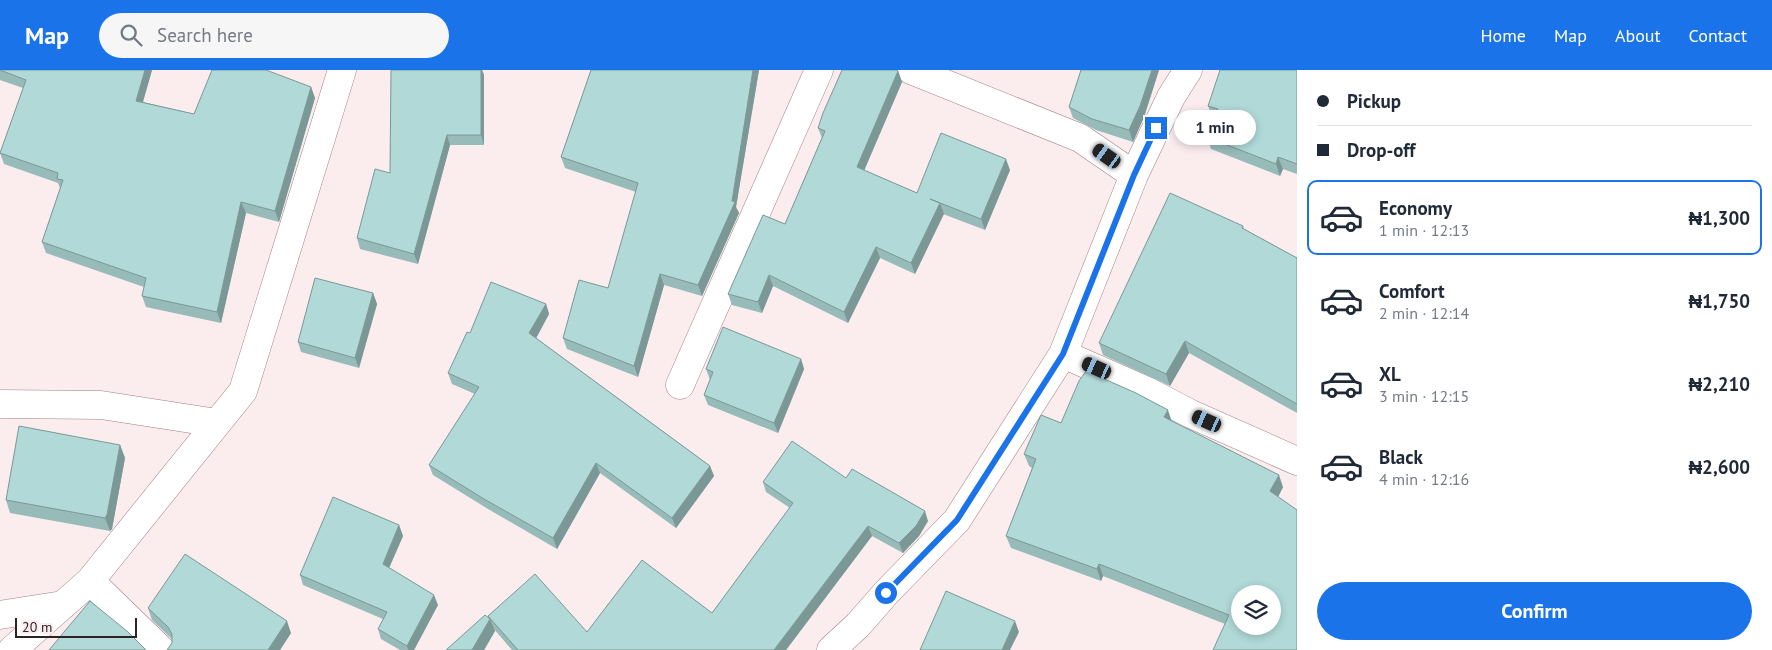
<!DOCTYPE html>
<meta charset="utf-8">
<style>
body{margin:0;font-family:"PT Sans",sans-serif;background:#f6f6f7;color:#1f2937;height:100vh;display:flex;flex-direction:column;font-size:19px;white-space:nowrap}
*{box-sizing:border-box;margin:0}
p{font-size:16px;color:#747a83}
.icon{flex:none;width:28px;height:28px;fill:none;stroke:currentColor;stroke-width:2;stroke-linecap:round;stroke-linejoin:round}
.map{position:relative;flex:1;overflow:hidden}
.sheet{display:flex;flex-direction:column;background:#fff;width:475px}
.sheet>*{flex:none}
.guide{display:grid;align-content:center;height:110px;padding:0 20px;background:#fff}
.controls{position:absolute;left:1231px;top:515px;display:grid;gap:10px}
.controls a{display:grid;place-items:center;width:50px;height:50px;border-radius:50%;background:#fff;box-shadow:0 2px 8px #0003;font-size:25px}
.scale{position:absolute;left:15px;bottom:12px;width:122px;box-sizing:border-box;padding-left:5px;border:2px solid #2f2124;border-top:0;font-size:14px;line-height:18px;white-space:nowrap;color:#2f2124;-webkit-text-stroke:4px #fbecee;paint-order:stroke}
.end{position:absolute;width:22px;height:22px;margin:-11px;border:6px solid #1a73e8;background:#fff;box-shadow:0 0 0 2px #fff}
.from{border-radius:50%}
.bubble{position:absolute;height:35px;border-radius:18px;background:#fff;box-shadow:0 2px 8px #0003;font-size:16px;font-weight:700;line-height:35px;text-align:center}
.car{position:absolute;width:15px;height:30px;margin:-15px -8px;border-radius:6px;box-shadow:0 0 4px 1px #0007;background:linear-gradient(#222 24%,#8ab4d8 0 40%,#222 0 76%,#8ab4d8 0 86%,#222 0)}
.guide b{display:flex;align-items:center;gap:18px;height:48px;font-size:19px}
.guide b+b{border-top:1px solid #e0e1e3}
.guide i{width:12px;height:12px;background:#1f2937}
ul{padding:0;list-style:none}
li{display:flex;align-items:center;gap:15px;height:75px;margin:0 10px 8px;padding:0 10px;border:2px solid transparent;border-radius:10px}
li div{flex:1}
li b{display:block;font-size:19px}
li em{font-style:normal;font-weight:700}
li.on{border-color:#1a73e8}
li>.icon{width:45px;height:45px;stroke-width:1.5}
.primary-button{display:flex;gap:10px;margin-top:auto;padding:10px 20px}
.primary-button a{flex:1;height:58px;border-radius:30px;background:#1a73e8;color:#fff;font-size:20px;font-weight:700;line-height:58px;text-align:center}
header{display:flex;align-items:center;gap:30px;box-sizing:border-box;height:70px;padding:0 25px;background:#1a73e8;color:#fff}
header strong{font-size:24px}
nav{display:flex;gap:28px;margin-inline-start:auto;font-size:18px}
.search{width:350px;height:45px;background:#f6f6f7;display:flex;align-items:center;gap:12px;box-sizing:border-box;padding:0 18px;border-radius:28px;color:#747a83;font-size:19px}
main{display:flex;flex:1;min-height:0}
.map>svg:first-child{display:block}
</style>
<header>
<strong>Map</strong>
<div class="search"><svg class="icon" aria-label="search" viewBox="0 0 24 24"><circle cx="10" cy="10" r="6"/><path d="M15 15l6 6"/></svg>Search here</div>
<nav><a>Home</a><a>Map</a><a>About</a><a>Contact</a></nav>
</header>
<main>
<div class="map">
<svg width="1297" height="580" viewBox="0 0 1297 580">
<rect width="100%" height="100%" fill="#fbecee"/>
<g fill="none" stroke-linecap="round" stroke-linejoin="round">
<!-- street casing -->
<g stroke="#a28086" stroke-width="29">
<path id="street" d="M911,0L1080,68L1134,105
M1063,284L1147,321L1191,344L1297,391
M680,315L819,0
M0,334L101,335L217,353
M90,511L161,580
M0,545L63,535
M12,580L90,511L243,321L342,0
M831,580L858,555L886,523L957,450L1063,284L1134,105L1171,27L1188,0"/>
</g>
<!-- street -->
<use href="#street" stroke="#fff" stroke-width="28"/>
</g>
<!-- wall -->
<path fill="#97bbb9" d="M0,0H152L143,32L194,44L311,17L315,28L279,152L246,143L221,253L146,237L142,226L144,217L46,183L42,172L60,118L58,113L4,94L0,83L23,18L0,10Z
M391,0H482L484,5V75H450L418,194L360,179L357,168L390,103Z
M591,0H759L736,137L739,143L702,226L664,215L638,307L567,279L563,268L608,218L636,122L565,98L561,87Z
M1081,0H1159L1144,47L1133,72L1096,60L1073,48L1069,37Z
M1297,0V104L1283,99L1280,106L1211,79L1207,67L1214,49L1213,48L1208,36Z
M898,1L902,12L864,100L917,123L1010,100L985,160L943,144L915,204L880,188L848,253L773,216L762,243L732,235L728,224L785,154L822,68L818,58Z
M1243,156L1244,159L1297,188V343L1189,283L1170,316L1103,285L1099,273Z
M373,223L377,234L359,298L301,282L298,272Z
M546,234L549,244L536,268L710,396L714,406L676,458L600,403L557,479L488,439L433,405L429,395L475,324L452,314L448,303Z
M801,289L804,299L778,363L708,335L704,325L710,310L706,299Z
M1171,350L1283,417L1278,427L1225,554L1103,506L1101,511L1011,478L1006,466L1032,398L1029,396L1024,384L1061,353Z
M120,375L125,388L112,459L110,461L10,443L6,430Z
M846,408L928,451L919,466L903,483L872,466L786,580H512L494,559L495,561L484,580H446L488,547L587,562L712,543L790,438L766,422L763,412Z
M399,455L403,466L389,498L438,535L414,580H400L381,569L378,559L383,549L303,515L300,505Z
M148,538L291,563L280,580H167L172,573V569L152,550Z"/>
<!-- shaded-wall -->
<path fill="#7b9896" d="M145,0H152L140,42L136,31Z
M481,0H482L484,5V75L481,65Z
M753,0H759L736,137L739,143L702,226L698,215L732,131Z
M1152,0H1159L1144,47L1133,72L1129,60Z
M898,1L902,12L861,108L857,97Z
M311,17L315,28L279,152L275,141Z
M447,65L450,75L418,194L414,184Z
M1278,87L1283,99L1280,106L1276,94Z
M1006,89L1010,100L985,160L981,149Z
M241,132L246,143L221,253L217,242Z
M940,133L944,144L915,204L911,193Z
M876,177L880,188L848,253L844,242Z
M660,204L664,215L638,307L634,296Z
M769,205L773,216L762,243L758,232Z
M373,223L377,234L359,298L355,288Z
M546,234L549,244L533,274L529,263Z
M1185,271L1189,283L1170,316L1166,304Z
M801,289L804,299L778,363L774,353Z
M1168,340L1172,352L1164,347Z
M120,375L125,388L112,459L110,461L105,448Z
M596,393L600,403L557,479L553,468Z
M710,396L714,406L676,458L672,448Z
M1279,405L1283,417L1275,433L1270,421Z
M925,441L928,451L919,466L903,483L899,473Z
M399,455L403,466L386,505L383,494Z
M868,456L872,466L786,580H774Z
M1099,494L1103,506L1101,511L1097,499Z
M434,525L438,535L414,580H408L407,576Z
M490,549L495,561L484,580H472Z
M287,551L291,563L280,580H268Z
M1015,551L1019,562L1010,580H1002Z"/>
<!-- building -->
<path fill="#b0d9d7" stroke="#7b9896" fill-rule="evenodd" d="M0,0H145L136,31L194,44L212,0H266L311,17L275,141L241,132L217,242L142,226L146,208L42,172L63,110L57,109L58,103L0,83L26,10Z
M391,0H481V65H447L414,184L357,168L375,99L390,103Z
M591,0H753L732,131L735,132L698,215L660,204L634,296L563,268L579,210L608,218L638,113L561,87Z
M842,0H897L898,1L857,97L917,123L941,63L1006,89L981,149L930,129L940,133L911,193L876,177L844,242L769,205L758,232L728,224L763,145L785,154L825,61L818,58L823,43Z
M1081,0H1152L1140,36L1129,60L1092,49L1069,37Z
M1220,0H1297V94L1278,87L1276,94L1207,67L1218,39L1208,36Z
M1170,123L1243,156L1242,158L1297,188V334L1185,271L1166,304L1099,273Z
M315,208L373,223L355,288L298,272Z
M491,212L546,234L529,263L710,396L672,448L596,393L553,468L484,429L429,395L479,317L448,303L467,262L470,263Z
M723,257L801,289L774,353L704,325L713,302L706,299Z
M1086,301L1136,323L1168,340L1164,347L1279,405L1270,421L1297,440V580H1213L1229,545L1099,494L1097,499L1006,466L1036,389L1024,384L1041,345L1061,353L1079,311ZM1240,524H1272V556H1240Z
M19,356L120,375L107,445L105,448L6,430Z
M792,371L846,408L852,399L925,441L916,456L899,473L868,456L774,580H518L488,546L535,504L587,562L642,490L712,543L793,433L763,412Z
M333,427L399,455L383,494L434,525L407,576L378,559L387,542L300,505Z
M185,484L287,551L268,580H167L172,573V564L168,557L148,538Z
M946,521L1015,551L1002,580H920Z
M90,531L128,562L146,580H49Z
M485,545L490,549L472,580H446Z"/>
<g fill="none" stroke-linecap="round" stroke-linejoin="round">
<!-- route -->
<path stroke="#1a73e8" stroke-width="6" d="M886,523L957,450L1063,284L1134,105L1156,58"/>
</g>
</svg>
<div class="controls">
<a><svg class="icon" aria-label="layers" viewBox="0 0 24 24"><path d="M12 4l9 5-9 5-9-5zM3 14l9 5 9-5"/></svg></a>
</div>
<div class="scale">20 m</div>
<i class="end from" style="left:886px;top:523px"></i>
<i class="end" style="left:1156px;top:58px"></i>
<div class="bubble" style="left:1174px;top:40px;width:82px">1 min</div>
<i class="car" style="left:1107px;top:86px;rotate:305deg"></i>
<i class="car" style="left:1097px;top:298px;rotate:294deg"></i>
<i class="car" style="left:1207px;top:351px;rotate:294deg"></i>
</div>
<section class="sheet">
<div class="guide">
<b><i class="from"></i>Pickup</b>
<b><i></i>Drop-off</b>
</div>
<ul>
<li class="on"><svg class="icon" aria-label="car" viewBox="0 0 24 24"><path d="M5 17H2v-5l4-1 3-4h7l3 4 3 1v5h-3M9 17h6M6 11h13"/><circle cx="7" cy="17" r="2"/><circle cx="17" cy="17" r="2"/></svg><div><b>Economy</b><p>1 min · 12:13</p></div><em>₦1,300</em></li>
<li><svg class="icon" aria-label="car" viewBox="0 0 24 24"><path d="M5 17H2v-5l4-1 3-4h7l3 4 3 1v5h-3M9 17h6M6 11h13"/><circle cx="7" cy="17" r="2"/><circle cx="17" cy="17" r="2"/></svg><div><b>Comfort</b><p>2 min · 12:14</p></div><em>₦1,750</em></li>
<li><svg class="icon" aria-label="car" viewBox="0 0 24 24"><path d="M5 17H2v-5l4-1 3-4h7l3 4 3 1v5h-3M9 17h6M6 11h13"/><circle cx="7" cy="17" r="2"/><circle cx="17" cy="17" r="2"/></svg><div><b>XL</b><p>3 min · 12:15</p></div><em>₦2,210</em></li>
<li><svg class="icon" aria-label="car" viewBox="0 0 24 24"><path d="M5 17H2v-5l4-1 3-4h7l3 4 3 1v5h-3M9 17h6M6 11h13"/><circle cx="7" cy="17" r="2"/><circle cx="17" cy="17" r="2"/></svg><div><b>Black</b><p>4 min · 12:16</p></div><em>₦2,600</em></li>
</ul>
<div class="primary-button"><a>Confirm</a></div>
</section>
</main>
